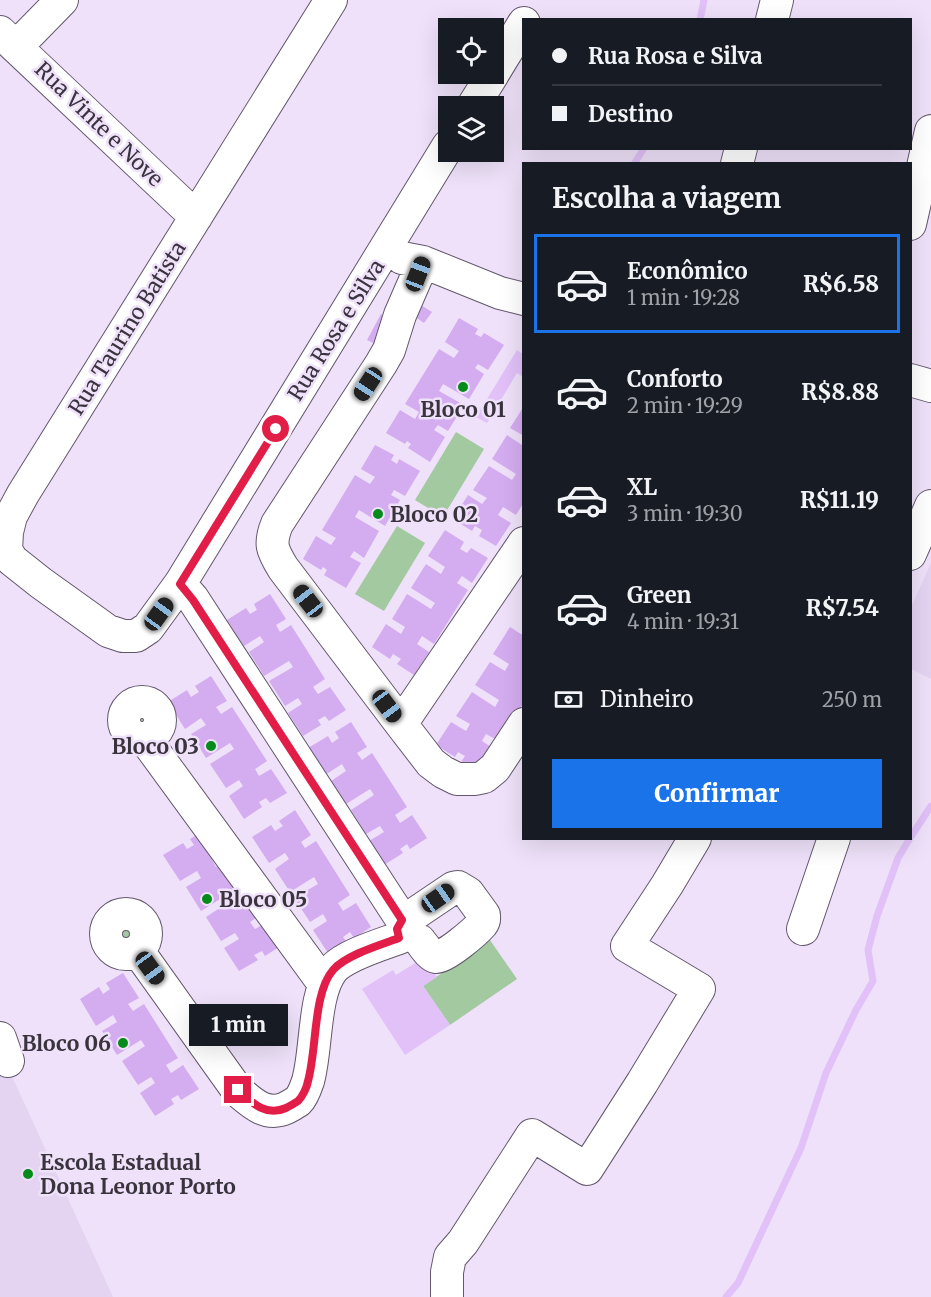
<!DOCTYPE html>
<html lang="pt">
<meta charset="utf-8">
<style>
body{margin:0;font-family:Merriweather,serif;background:#242831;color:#f1f3f6;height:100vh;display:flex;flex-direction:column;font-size:22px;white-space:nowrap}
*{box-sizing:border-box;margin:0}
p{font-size:20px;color:#9ea1a6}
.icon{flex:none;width:33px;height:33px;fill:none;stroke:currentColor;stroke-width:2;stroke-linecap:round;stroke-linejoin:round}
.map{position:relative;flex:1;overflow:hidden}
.side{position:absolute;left:522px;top:162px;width:390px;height:678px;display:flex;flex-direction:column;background:#171b24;border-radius:0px;box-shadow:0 6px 24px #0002}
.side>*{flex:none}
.top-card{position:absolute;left:522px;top:18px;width:390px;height:132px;border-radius:0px;box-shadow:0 6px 24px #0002;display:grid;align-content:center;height:132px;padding:0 30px;background:#171b24}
.fabs{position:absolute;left:438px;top:18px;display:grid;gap:12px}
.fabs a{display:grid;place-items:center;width:66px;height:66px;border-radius:0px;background:#171b24;box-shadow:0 6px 24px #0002;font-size:30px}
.end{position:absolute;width:27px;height:27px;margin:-14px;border:8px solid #e11d48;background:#fff;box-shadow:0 0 0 3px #fff}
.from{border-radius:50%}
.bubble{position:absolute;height:42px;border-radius:0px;background:#171b24;box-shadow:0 6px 24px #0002;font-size:20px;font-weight:800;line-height:42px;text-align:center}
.car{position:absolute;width:18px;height:36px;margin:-18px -9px;border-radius:8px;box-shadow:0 0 4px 2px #0007;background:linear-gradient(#222 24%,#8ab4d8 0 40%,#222 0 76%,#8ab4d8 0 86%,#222 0)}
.top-card b{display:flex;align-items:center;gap:21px;height:57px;font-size:22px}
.top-card b+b{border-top:2px solid #363941}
.top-card i{width:15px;height:15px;background:#f1f3f6}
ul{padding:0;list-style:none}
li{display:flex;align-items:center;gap:18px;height:99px;margin:0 12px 9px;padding:0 18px;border:3px solid transparent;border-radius:0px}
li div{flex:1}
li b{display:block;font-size:22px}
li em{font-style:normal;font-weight:800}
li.active{border-color:#1a73e8}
li>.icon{width:54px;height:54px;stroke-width:1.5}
h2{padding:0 30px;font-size:27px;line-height:72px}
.pay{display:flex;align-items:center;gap:15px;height:66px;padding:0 30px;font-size:22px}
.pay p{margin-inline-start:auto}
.cta{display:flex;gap:12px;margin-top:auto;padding:12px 30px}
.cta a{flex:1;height:69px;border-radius:0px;background:#1a73e8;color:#fff;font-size:24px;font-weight:800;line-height:69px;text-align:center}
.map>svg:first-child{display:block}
</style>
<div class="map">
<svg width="931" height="1297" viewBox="0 0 931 1297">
<rect width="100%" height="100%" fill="#eee1f9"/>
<!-- built -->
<path fill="#e5d3f2" d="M931,563V679L911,669L910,610Z
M0,1050L113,1297H0Z"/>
<!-- green -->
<path fill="#a3c9a1" d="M456,432L484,449L443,517L415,500Z
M397,526L425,543L384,611L355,594Z
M143,702C157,706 163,716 157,730L133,737C116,724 122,704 143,702Z
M125,914C140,916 148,926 145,940L125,954C100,950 100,920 125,914Z
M490,940L517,979L450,1025L423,986Z"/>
<!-- water -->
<path fill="#e1c1f8" d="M517,350L523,354V377L517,373L487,423L476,417Z
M423,958L437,977L423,986L450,1025L405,1055L362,989L393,970L396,975Z"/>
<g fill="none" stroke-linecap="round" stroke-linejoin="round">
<!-- stream -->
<path stroke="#e1c1f8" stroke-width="7" d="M700,20L704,0
M634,164L644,148
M910,838L931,806
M726,1297L738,1283L801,1148L826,1073L856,1010L873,981L868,950L877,916L898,858L910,838"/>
</g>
<!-- building -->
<path fill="#d4acf0" d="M421,305L432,312L424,323L414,316Z
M381,314L394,320L379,346L367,340Z
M459,318L478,329L475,334L481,337L484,333L504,345L488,370L478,364L475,368L484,374L469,399L443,384L439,391L464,405L448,431L438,425L434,430L445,437L430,462L408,448L411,444L407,441L405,444L386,433L400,410L415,419L419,412L405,404L439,349L454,358L459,351L445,342Z
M524,406V436L510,428Z
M507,435L522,445L524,443V502L516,515L503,507L498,515L511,523L496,546L479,536L482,530L475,526L472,531L453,519L468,495L482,504L487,498L473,490L489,466L512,480L516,474L492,459Z
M375,445L394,455L391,460L397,464L399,459L420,471L405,496L394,490L391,495L400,500L385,526L359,510L355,517L379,531L364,558L354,551L350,557L361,563L346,588L324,575L327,570L323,567L321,570L303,559L316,536L331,545L336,538L322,530L355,475L370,484L375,477L361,469Z
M445,530L464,542L460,549L467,553L471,548L488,558L472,583L462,576L457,583L468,590L434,644L422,636L417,644L429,652L414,675L397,664L401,659L393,654L390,659L372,647L386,624L401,634L405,627L392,619L407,594L431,609L435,603L411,588L426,564L441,574L445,567L428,556Z
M270,594L286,619L276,625L280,632L291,625L325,679L313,687L318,694L330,687L346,710L329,721L325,716L318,720L321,725L303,736L288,713L302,704L298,698L285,706L269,681L293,667L289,661L264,676L249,652L264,642L260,636L244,646L227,620L246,608L250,614L257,610L254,604Z
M510,627L524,636V678L522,680L524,681V702L499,741L486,734L482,741L494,749L478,773L461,762L465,756L458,752L455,757L436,745L451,722L466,731L470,724L456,716L472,692L495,707L499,700L475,685L490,662L505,671L509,664L493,654Z
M211,676L227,701L216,707L221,714L232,707L267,761L255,769L259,776L271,769L287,793L270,803L266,798L259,802L262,807L244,819L229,796L243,786L239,780L226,788L210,764L234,749L230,743L206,758L191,734L206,725L201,718L185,729L168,702L187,690L191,697L199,692L195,686Z
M351,722L367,747L357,753L362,760L372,753L407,807L395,815L400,823L412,815L427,838L410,849L407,844L400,849L403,853L384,865L369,841L384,832L380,826L366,834L351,810L374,795L370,789L346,804L331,781L346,771L342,764L325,775L308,748L328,736L332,743L339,738L335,732Z
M295,810L311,835L301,842L305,848L316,841L350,895L338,903L343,911L356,903L371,927L354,938L350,932L343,937L346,941L328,953L313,930L327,921L323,914L310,922L294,898L318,884L314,877L290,892L275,869L289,859L285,853L269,863L252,837L271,825L275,831L283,826L279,821Z
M207,829L222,854L212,860L216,867L228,860L262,914L250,922L255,929L267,922L282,945L265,956L262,951L254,955L258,960L239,971L224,948L239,939L235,933L221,941L206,917L229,902L225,896L201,911L186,887L201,878L197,871L180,881L163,855L183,843L187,849L194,845L190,839Z
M123,973L139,998L128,1004L133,1011L144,1004L178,1058L166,1065L171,1073L183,1065L199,1089L181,1100L178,1095L171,1099L174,1104L155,1116L140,1093L155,1083L151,1077L138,1085L122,1061L145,1046L141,1040L117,1055L102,1031L117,1022L113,1015L96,1026L80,999L99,987L103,994L110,989L106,983Z"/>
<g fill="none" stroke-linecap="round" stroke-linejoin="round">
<!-- minor casing -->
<g stroke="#63576c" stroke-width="34">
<path id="minor" d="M331,0L23,494L11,516L7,532L6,550L12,560L41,583L108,631L123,636H136L148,628L180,584L448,146
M772,20L777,0
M0,32L196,217
M17,46L62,0
M494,72L524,23
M473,106L493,74
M737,164L741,148
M910,224L931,131
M402,258L423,262L500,293L524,299
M423,262L400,315L389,350L381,364L277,524C269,544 272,550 283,568L401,724L431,763L443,772L457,779H474L484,777L495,768L524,724
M910,380L931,386
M910,554L931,506
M180,584L193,599L402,920
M124 720a18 18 0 1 1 36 0a18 18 0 1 1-36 0Z
M401,724L524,543
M145,739L324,984
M106 934a20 20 0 1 1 40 0a20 20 0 1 1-40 0Z
M410,917L453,888L458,887L468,893L484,915C484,920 485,920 482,924C476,931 445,958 436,957C430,956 424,946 420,941
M803,929L834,838
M138,951L238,1091C252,1103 266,1117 286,1108C290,1106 295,1103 298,1101C303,1096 306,1087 308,1081C317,1050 313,993 333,969C346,955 380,945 399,938
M0,1038L8,1061
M447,1297V1272L450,1257L463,1242L532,1135L587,1169L642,1083L699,989L627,946L667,885L695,838"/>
</g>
<!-- minor -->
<use href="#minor" stroke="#fff" stroke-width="32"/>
</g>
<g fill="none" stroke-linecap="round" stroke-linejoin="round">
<!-- route -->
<path stroke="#e11d48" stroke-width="8" d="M238,1090C252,1103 266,1117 286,1108C290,1106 295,1103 298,1101C303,1096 307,1087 308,1081C317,1049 313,993 333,970C346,955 380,945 399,938L397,929L402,920L193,600L180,584L276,429"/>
</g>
<!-- markers -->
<g fill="#048c1b" stroke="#eee1f9" stroke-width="2">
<circle cx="463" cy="387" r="6"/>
<circle cx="378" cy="514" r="6"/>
<circle cx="211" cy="746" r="6"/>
<circle cx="207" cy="899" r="6"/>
<circle cx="123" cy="1043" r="6"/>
<circle cx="28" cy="1174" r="6"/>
</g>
<g text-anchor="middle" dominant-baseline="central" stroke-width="5" stroke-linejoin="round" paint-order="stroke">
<!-- street labels -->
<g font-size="21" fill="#39333d" stroke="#eee1f9">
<text transform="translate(99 124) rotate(44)">Rua Vinte e Nove</text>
<text transform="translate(127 328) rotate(-58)">Rua Taurino Batista</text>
<text transform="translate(336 330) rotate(-58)">Rua Rosa e Silva</text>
</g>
<!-- poi labels -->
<g font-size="21" font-weight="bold" fill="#39333d" stroke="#eee1f9" text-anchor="start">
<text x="463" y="409" text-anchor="middle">Bloco 01</text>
<text x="390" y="514">Bloco 02</text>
<text x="199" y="746" text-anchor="end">Bloco 03</text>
<text x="219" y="899">Bloco 05</text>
<text x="111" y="1043" text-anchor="end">Bloco 06</text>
<text x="40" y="1162">Escola Estadual<tspan x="40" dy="24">Dona Leonor Porto</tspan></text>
</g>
</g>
</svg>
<div class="fabs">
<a><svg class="icon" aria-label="locate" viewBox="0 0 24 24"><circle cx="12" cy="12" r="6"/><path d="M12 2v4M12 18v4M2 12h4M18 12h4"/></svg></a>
<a><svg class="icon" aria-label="layers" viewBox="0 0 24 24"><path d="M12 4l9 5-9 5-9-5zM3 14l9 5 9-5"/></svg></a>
</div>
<i class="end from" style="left:276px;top:429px"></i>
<i class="end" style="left:238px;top:1090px"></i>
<div class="bubble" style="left:189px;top:1004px;width:99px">1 min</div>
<i class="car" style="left:418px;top:274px;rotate:21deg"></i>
<i class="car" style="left:368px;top:384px;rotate:213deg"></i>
<i class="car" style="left:308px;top:601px;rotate:322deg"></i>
<i class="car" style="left:159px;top:614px;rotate:36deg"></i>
<i class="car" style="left:387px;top:706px;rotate:143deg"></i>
<i class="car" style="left:438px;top:898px;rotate:55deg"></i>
<i class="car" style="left:150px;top:968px;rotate:144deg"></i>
<div class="top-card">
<b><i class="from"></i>Rua Rosa e Silva</b>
<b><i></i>Destino</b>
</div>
<section class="side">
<h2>Escolha a viagem</h2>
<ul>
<li class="active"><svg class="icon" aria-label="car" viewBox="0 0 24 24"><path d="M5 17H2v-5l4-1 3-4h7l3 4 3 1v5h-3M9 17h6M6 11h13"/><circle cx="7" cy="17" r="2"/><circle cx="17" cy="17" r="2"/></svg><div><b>Econômico</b><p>1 min · 19:28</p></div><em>R$6.58</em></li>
<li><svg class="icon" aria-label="car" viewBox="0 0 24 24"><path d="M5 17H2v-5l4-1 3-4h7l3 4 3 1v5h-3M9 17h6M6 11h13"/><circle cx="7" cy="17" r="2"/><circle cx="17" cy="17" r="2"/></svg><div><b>Conforto</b><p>2 min · 19:29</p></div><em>R$8.88</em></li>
<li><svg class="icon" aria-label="car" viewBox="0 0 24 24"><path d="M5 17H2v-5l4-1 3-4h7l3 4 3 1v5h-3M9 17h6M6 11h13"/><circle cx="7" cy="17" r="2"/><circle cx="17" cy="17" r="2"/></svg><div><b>XL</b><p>3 min · 19:30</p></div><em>R$11.19</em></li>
<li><svg class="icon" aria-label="car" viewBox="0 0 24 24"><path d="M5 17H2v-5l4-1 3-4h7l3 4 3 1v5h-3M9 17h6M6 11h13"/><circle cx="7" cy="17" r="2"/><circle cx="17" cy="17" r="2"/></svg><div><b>Green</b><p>4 min · 19:31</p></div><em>R$7.54</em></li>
</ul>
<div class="pay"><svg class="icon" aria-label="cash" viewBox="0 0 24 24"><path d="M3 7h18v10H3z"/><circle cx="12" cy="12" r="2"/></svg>Dinheiro<p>250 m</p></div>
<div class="cta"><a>Confirmar</a></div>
</section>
</div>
